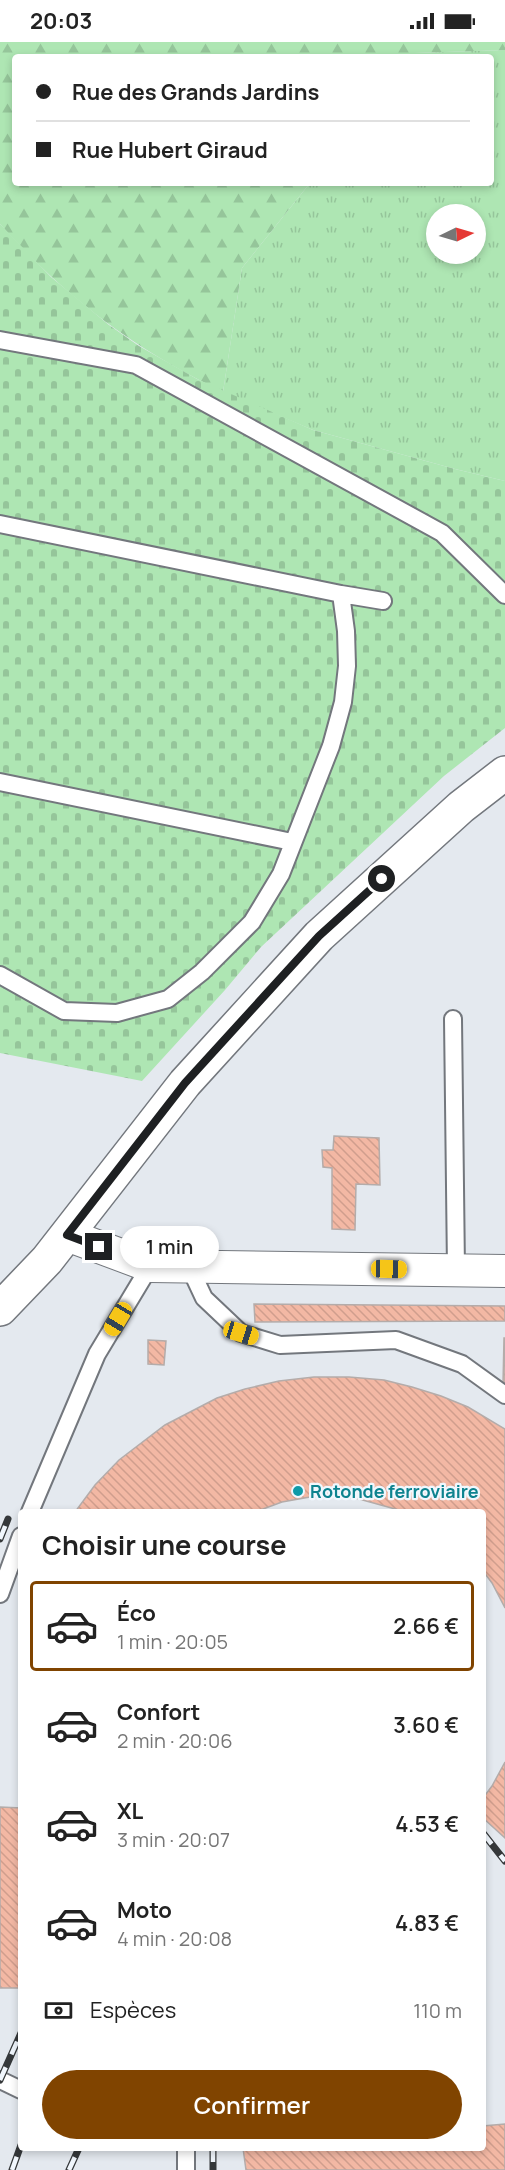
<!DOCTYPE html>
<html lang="fr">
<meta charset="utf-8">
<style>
body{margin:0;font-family:Manrope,sans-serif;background:#f6f6f6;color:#222;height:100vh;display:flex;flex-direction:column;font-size:22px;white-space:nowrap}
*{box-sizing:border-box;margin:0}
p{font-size:20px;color:#767676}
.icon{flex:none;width:33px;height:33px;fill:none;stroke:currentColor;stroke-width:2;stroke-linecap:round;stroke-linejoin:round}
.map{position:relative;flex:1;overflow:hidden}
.side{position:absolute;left:18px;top:1467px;width:468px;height:642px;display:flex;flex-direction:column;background:#fff;border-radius:6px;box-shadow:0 3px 9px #0003}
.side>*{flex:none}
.guide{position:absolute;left:12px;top:12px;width:482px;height:132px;border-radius:6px;box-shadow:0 3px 9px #0003;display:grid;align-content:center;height:132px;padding:0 24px;background:#fff}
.needle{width:39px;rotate:85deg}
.fabs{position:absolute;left:426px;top:162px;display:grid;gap:12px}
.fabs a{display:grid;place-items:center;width:60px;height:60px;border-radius:50%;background:#fff;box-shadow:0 3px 9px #0003;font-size:30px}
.end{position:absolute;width:27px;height:27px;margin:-14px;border:8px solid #1e2022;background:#fff;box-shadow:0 0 0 3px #fff}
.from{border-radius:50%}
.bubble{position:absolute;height:42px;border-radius:21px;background:#fff;box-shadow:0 3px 9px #0003;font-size:20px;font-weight:600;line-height:42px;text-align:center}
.car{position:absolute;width:18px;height:36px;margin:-18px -9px;border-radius:8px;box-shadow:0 0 4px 2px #0007;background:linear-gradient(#f5c518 24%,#345 0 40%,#f5c518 0 76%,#345 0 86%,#f5c518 0)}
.guide b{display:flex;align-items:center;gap:21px;height:57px;font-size:22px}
.guide b+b{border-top:2px solid #e0e0e0}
.guide i{width:15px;height:15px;background:#222}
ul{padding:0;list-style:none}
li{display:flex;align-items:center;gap:18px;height:90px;margin:0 12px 9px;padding:0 12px;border:3px solid transparent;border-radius:6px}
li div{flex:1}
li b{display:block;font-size:22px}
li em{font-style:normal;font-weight:600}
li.selected{border-color:#804400}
li>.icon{width:54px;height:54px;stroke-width:1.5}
h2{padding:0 24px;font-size:27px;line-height:72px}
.pay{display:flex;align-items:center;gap:15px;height:66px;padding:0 24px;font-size:22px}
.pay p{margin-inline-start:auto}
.action{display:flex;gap:12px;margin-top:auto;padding:12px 24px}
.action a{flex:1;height:69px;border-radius:36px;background:#804400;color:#fff;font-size:24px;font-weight:600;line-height:69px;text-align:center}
.status{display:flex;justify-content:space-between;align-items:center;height:42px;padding:0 30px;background:#fff;direction:ltr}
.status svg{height:16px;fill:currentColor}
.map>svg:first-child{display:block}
</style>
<div class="status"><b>20:03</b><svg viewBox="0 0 49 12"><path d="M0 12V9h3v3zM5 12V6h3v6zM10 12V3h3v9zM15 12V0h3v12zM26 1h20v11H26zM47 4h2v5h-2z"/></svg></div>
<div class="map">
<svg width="505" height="2128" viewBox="0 0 505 2128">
<defs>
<pattern id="grass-tufts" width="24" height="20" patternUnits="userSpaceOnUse" patternTransform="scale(1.5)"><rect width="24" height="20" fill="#aee6b3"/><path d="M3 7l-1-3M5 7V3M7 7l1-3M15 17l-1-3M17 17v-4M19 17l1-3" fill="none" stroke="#95c59a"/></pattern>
<pattern id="forest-firs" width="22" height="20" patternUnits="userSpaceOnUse" patternTransform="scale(1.5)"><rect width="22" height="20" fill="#aee6b3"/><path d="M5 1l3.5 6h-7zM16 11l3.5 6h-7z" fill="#95c59a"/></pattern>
<pattern id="cemetery-stones" width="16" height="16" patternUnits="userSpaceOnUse" patternTransform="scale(1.5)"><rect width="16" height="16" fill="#aee6b3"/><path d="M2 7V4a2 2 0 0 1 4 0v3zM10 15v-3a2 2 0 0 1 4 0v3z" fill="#95c59a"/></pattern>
<pattern id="building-back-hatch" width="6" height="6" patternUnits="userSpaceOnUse" patternTransform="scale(1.5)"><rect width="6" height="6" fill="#f3b8a4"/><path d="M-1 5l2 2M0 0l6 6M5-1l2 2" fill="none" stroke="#d09e8d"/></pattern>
</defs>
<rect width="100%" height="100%" fill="#e4e9ef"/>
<!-- grass -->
<path fill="url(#grass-tufts)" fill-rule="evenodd" d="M505,8V439L455,427L313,388L223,350L242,226L310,141H490V15H411L414,11ZM436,172H476V212H436Z"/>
<!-- forest -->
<path fill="url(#forest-firs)" d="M0,0H505V8L415,11L411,15H15V141H310L242,226L223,350C134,307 66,256 0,182Z"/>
<!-- cemetery -->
<path fill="url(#cemetery-stones)" d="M0,182L51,235L109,283L139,304L197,337L313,388L455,427L505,439V686L444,734L261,905L225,948L142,1039L0,1011Z"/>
<!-- building -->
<path fill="url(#building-back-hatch)" stroke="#b4acaa" stroke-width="1.5" d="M334,1094L379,1096L380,1143L356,1142L355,1188L332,1187V1126L323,1125L322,1108H333Z
M254,1262L505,1264V1279L255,1280Z
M504,1296H505V1343H503Z
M148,1298L166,1299L164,1323L148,1322Z
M314,1335H349L384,1338L412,1345L441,1354L468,1365L505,1387V1566L492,1541L483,1529V1470H406L359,1457L335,1454L310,1455L282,1460L255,1470H75L95,1443L119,1418L165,1383L217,1356L245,1347L279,1339Z
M505,1720V1796L483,1776V1756L492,1744Z
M0,1765L21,1766V1946H0Z
M505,2082V2128H246L243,2106H483V2084Z"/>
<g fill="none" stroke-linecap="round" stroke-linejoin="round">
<!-- lane casing -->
<g stroke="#73777d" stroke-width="20">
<path id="lane" d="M0,298L136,323L442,491L505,553
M0,482L341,552L383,559
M0,740L292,800
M0,933L64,969L117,971L168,957L202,930L252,880L281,832L331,704L343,660L347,624L346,589L341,552
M453,977L456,1228
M189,1224L204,1256L241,1291L280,1303L396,1298L462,1322L505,1353
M30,1470L97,1312L150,1224
M0,1552L21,1494
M0,2038L21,2048
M186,2128V2106"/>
</g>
<!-- street casing -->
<g stroke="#73777d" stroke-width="34">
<path id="street" d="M67,1193L150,1224L505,1229"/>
</g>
<!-- secondary casing -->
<g stroke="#73777d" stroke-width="36">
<path id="secondary" d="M0,1267L47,1218L185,1041L319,894L461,765L505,731"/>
</g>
<!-- lane -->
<use href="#lane" stroke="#fff" stroke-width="16"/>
<!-- street -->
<use href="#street" stroke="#fff" stroke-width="32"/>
<!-- secondary -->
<use href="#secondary" stroke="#fff" stroke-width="33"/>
<!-- rail casing -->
<g stroke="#35383a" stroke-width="7">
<path id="rail" d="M0,1497L8,1477
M483,1791L505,1819
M0,2038L21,1991
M213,2106V2128
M12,2128L21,2103
M69,2128L79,2106"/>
</g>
<!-- rail -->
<use href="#rail" stroke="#f1f7fd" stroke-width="4.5" stroke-dasharray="14" stroke-linecap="butt"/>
</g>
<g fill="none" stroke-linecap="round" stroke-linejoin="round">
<!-- route -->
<path stroke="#1e2022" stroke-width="8" d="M99,1205L67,1193L185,1041L319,894L382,837"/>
</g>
<!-- markers -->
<circle fill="#0f9aa8" stroke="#f1f7fd" stroke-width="2" cx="298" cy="1449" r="6"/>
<g text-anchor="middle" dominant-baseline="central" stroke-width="4.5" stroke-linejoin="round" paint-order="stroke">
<!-- culture labels -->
<g font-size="18" font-weight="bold" fill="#0d838f" stroke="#f1f7fd" text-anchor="start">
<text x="310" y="1449">Rotonde ferroviaire</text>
</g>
</g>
</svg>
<div class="fabs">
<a><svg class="needle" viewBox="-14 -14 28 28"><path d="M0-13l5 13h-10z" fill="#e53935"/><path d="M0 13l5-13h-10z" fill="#767676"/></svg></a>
</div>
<i class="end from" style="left:382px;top:837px"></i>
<i class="end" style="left:99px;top:1205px"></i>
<div class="bubble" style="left:120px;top:1184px;width:99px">1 min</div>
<i class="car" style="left:389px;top:1227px;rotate:91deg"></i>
<i class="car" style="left:118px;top:1277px;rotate:211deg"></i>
<i class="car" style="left:241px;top:1291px;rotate:107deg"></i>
<div class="guide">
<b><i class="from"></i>Rue des Grands Jardins</b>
<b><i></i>Rue Hubert Giraud</b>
</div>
<section class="side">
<h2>Choisir une course</h2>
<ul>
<li class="selected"><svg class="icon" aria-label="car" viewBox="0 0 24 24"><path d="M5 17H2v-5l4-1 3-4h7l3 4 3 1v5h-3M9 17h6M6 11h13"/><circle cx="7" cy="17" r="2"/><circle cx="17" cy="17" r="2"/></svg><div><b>Éco</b><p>1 min · 20:05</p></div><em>2.66 €</em></li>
<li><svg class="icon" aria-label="car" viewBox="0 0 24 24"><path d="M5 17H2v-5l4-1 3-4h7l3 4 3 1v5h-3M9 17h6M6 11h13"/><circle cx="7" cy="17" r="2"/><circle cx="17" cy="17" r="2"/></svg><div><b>Confort</b><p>2 min · 20:06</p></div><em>3.60 €</em></li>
<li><svg class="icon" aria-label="car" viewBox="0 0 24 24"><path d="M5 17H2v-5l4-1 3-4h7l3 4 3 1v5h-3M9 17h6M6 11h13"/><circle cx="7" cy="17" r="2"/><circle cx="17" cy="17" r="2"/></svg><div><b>XL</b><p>3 min · 20:07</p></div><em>4.53 €</em></li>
<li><svg class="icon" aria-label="car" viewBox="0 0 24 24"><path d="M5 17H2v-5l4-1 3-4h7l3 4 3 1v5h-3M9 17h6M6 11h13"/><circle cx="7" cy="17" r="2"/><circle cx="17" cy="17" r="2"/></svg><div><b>Moto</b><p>4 min · 20:08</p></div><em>4.83 €</em></li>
</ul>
<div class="pay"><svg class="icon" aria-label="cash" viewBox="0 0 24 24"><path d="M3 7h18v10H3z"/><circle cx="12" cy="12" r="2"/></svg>Espèces<p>110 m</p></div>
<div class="action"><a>Confirmer</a></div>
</section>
</div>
